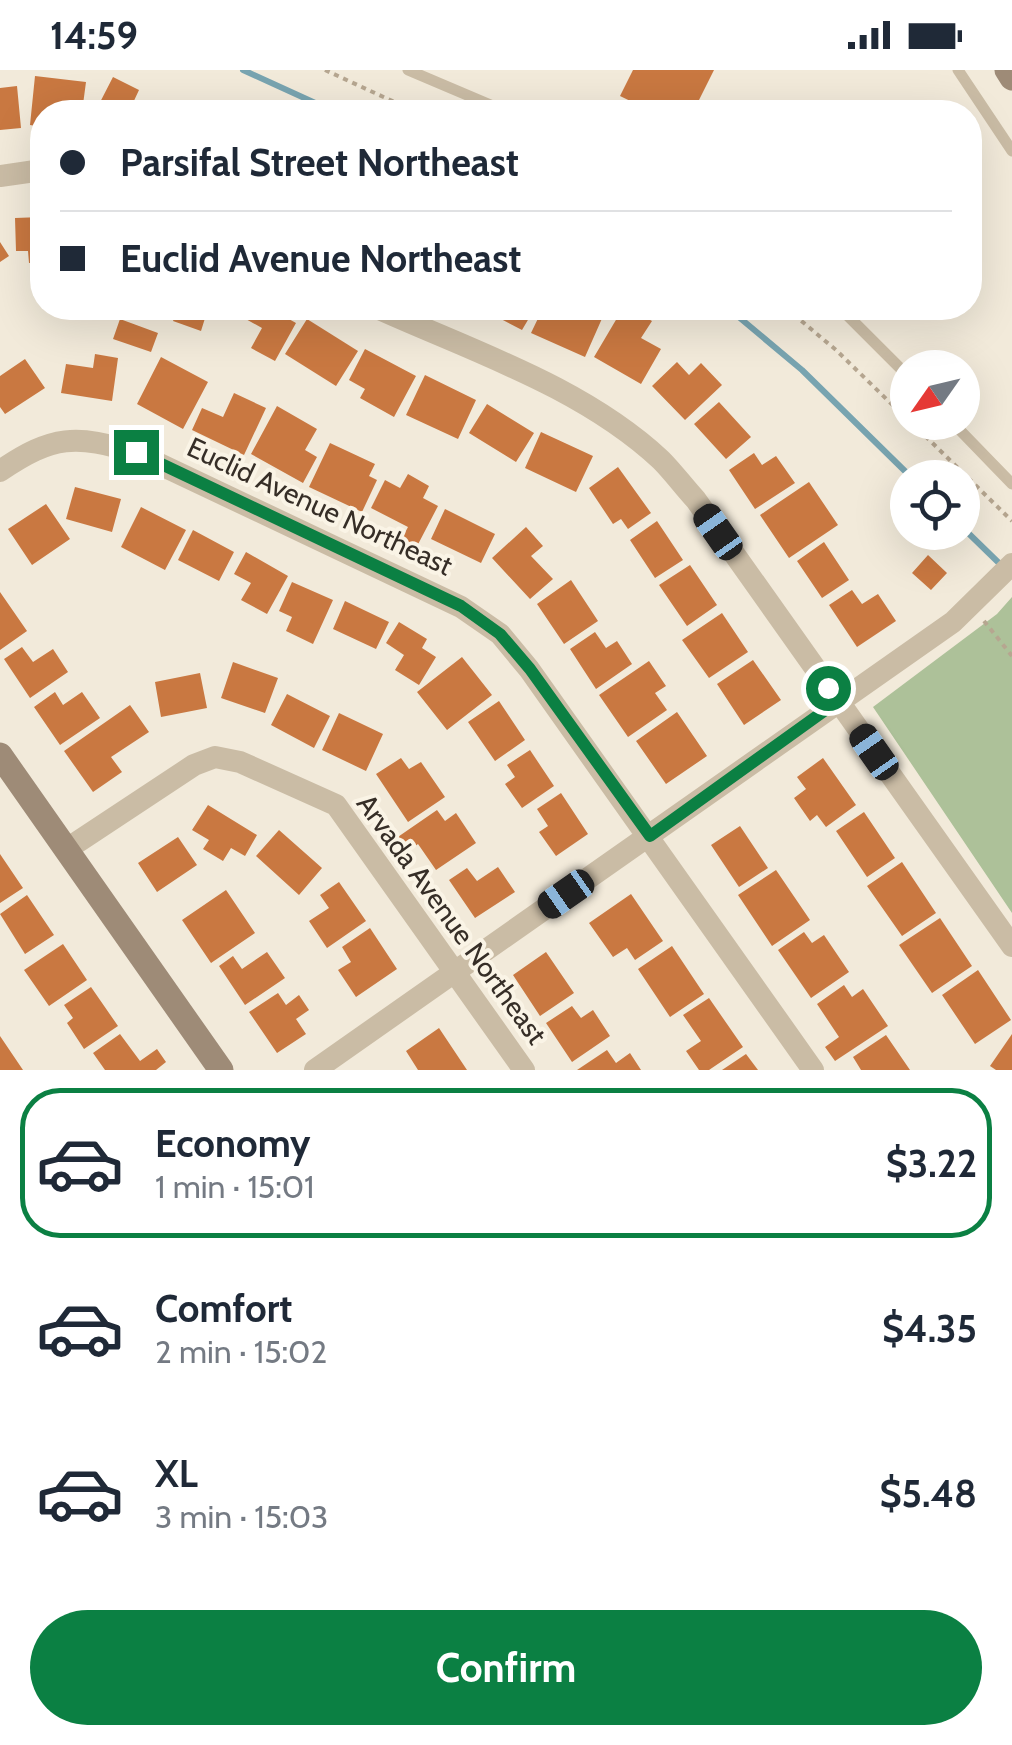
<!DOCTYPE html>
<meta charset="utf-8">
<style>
body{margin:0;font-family:Cabin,sans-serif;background:#f2f2f3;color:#1f2937;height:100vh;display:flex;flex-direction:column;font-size:38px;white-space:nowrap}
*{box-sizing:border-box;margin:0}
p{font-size:32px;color:#747a83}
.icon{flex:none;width:55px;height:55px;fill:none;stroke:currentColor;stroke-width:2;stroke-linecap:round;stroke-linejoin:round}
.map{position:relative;height:1000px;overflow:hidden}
.panel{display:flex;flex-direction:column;background:#fff;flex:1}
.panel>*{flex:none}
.hud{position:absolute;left:30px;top:30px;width:952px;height:220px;border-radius:40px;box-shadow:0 10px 40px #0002;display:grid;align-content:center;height:220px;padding:0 30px;background:#fff}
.needle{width:65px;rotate:236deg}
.controls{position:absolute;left:890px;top:280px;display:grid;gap:20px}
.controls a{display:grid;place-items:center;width:90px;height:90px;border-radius:50%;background:#fff;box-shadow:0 10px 40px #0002;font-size:50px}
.end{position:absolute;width:45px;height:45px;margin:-22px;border:12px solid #0b8043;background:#fff;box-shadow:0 0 0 5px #fff}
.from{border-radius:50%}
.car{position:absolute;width:30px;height:60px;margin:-30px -15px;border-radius:12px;box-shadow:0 0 8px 2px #0007;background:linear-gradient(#222 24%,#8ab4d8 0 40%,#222 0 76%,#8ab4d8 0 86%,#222 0)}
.hud b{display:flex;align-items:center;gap:35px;height:95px;font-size:38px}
.hud b+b{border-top:2px solid #e0e1e3}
.hud i{width:25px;height:25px;background:#1f2937}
ul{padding:18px 0 0;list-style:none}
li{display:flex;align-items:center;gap:30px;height:150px;margin:0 20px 15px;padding:0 10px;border:5px solid transparent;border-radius:40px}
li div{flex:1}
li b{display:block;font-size:38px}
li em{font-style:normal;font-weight:700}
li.active{border-color:#0b8043}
li>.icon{width:90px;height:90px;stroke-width:1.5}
.cta{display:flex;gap:20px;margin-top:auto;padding:20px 30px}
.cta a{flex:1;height:115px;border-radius:60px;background:#0b8043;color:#fff;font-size:40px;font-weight:700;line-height:115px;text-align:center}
.status{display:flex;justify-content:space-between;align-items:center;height:70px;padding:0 50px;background:#fff;direction:ltr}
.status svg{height:28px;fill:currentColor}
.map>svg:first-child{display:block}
</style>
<div class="status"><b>14:59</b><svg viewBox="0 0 49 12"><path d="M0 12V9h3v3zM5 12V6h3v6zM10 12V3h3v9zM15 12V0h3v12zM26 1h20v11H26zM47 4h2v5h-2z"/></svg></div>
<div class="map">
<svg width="1012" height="1000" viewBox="0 0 1012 1000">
<rect width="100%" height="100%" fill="#f2eada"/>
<!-- green -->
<path fill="#adc199" d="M1012,527V843L873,637L997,544Z"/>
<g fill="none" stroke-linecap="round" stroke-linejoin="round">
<!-- stream -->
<path stroke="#78a4b0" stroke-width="6" d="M243,0L335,42
M728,238L802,300L912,408
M962,457L1001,495"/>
</g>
<!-- building -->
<path fill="#c97841" d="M633,0H714L693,42H653L620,26Z
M35,6L86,12L82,42H42V57L30,55Z
M113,7L139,20L132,35L146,42H95Z
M17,16L21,58L0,60V18Z
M42,147V193H29L28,181H16L15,148Z
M0,172L9,186L0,192Z
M178,238H227L223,250L206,245L201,261L173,251Z
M238,238H269L296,253L275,291L251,278L262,258L235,243Z
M480,238H535L522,260Z
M543,238H590L604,244L585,287L531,263Z
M623,238H629L652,251L641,268L661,279L641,314L594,287Z
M120,249L158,263L151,282L113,269Z
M307,249L358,281L336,316L285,284Z
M365,279L416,306L394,347L360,328L365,319L349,310Z
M95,284L118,288L112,331L61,323L66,294L93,298Z
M161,287L208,312L183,359L137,334Z
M25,289L45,318L5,344L0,337V306Z
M677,292L689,305L701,293L722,315L685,350L652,316Z
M425,305L476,330L458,369L406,345Z
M234,323L266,338L244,385L192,360L202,338L223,347Z
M719,332L751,367L726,389L694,354Z
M487,334L534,363L516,392L469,363Z
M277,336L317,359L305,380L317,387L303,413L251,384Z
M541,362L593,386L576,422L525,398Z
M330,373L375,394L369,406L377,410L362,442L309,417Z
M754,383L762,395L776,386L795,413L755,439L729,400Z
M618,397L651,443L628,459L621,449L613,454L589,418Z
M408,404L429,416L423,428L438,436L414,482L399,474L408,457L371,438L385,410L400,418Z
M809,412L838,455L789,488L760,445Z
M75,417L121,429L112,462L66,449Z
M46,434L70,469L32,495L8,459Z
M141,437L186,460L165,500L121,477Z
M445,439L495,464L481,493L431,469Z
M657,451L683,490L655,508L630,470Z
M526,457L543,476L531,486L553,509L530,529L492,488Z
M193,460L234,482L219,511L178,490Z
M824,472L849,510L822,528L797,491Z
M246,482L288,506L267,544L241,530L251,513L234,504Z
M928,485L947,503L931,520L912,503Z
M690,495L717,535L687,556L659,515Z
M571,510L598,551L564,574L537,534Z
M292,512L333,530L313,574L286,561L292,547L279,541Z
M852,520L862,534L878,524L896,551L857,577L829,535Z
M0,522L27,561L0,580Z
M345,531L389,552L376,579L333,559Z
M722,543L748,582L709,608L682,570Z
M399,552L427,569L422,578L436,587L419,615L395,600L404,585L386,573Z
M595,562L606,578L617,571L632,594L596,619L570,579Z
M22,577L33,592L53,579L68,602L30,628L4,589Z
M462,587L492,625L447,660L417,622Z
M753,590L781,630L744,655L717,614Z
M649,591L666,616L655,623L667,640L628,667L599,625Z
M233,592L278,608L265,643L221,628Z
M200,603L207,638L161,647L155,612Z
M55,622L63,635L82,622L100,648L60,675L34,637Z
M287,624L330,646L314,678L271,655Z
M499,631L525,670L495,691L468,652Z
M130,635L149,662L111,687L122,702L93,722L64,681Z
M677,642L707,686L666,714L636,671Z
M339,643L383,664L366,701L322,680Z
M530,680L554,716L522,738L505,714L515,707L507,695Z
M401,688L409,699L421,692L445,727L408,752L376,704Z
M823,688L856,735L826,757L817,745L810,751L794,728L806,719L797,707Z
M561,723L588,764L556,786L539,762L548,756L537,739Z
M208,735L257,765L245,786L231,778L223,791L203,779L209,770L192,760Z
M437,740L445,751L456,743L476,773L436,800L418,774L402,785L392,771Z
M864,742L895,788L867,807L836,761Z
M740,756L768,798L739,817L711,775Z
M279,760L322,798L299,825L256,786Z
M178,767L197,795L157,822L138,793Z
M0,784L23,818L0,833Z
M902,792L936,843L902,866L867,816Z
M498,797L515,822L475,848L449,810L467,798L477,811Z
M776,800L810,850L772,876L738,825Z
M339,812L366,851L327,878L309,851L329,838L320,825Z
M226,820L255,863L211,893L182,850Z
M631,824L663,871L635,890L627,878L613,887L589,853Z
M27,825L54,865L25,884L0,844Z
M940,848L972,896L932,923L899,875Z
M370,858L397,899L356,927L338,900L351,892L342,877Z
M804,862L812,873L824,865L849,902L811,928L778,880Z
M63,874L87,910L49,936L24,900Z
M672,876L704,924L670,947L638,899Z
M267,882L285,908L245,935L219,896L233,886L242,899Z
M546,882L574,923L540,946L513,905Z
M978,900L1011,950L975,974L942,925Z
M844,915L852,927L863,919L888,956L835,991L825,977L839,967L817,934Z
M91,917L118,956L84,979L67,953L73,948L64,935Z
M278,923L286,935L299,925L309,940L296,949L306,964L277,983L249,942Z
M709,928L743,977L709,1000H699L686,981L701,971L683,945Z
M572,936L581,948L593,940L610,966L572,992L546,953Z
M439,958L467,1000H418L406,981Z
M120,964L140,991L157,979L166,992L156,1000H105L93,983Z
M1012,964V1000H996L990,996Z
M886,965L910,1000H861L853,987Z
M0,966L23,1000H0Z
M607,980L616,993L630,983L641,1000H577Z
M746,984L758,1000H722Z"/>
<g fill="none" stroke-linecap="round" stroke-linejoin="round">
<!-- path -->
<path stroke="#b6a690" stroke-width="4" stroke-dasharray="5 5" stroke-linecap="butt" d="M325,0L416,42
M786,238L836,280L908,350
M911,352L1012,451
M984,551L1012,586"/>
<!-- lane -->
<path stroke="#cabca5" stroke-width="11" d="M408,0L507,42
M958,0L1012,81
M840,238L908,306
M952,352L1012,414"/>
<!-- street -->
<path stroke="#cabca5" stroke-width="22" d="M0,106L42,100
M377,238C472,281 583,317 661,390C673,402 684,417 696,430L1012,876
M0,401C53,365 76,364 136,383L461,537L500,564L529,599L813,1000
M67,779L194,695L215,687L240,692L336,735L524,1000
M315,1000L953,552L1012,494"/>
<!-- secondary -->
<path stroke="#9e8b77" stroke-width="25" d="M1007,0L1012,8
M0,685L221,1000"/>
</g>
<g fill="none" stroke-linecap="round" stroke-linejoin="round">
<!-- route -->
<path stroke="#0b8043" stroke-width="12" d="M136,382L461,536L500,564L530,599L650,766L838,631L828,618"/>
</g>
<g text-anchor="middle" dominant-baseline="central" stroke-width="8" stroke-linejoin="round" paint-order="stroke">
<!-- street labels -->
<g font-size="28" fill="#362e27" stroke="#faf4e6">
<text transform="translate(320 436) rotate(25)">Euclid Avenue Northeast</text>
<text transform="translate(452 849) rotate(54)">Arvada Avenue Northeast</text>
</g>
</g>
</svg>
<div class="controls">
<a><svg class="needle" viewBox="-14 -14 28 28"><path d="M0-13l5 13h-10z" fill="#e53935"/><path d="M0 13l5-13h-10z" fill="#747a83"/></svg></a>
<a><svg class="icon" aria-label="locate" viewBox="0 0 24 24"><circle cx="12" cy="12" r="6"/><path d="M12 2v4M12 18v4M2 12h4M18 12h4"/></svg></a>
</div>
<i class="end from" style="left:828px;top:618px"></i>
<i class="end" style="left:136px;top:382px"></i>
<i class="car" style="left:718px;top:462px;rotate:325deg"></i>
<i class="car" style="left:874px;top:682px;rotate:325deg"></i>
<i class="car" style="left:566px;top:824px;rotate:235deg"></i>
<div class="hud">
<b><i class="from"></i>Parsifal Street Northeast</b>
<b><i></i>Euclid Avenue Northeast</b>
</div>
</div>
<section class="panel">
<ul>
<li class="active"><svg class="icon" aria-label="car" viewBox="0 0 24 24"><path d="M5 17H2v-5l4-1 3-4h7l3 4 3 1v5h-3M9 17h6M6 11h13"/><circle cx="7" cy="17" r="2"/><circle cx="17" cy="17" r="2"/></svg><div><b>Economy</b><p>1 min · 15:01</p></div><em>$3.22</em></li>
<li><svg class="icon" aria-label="car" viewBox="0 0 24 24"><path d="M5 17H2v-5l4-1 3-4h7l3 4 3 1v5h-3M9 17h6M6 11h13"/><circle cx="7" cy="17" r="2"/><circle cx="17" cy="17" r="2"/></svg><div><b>Comfort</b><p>2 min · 15:02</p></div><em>$4.35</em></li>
<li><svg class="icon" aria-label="car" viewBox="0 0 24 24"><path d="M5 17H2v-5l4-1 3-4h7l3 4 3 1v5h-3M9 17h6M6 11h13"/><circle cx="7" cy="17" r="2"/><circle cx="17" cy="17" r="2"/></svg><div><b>XL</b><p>3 min · 15:03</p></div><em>$5.48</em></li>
</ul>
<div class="cta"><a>Confirm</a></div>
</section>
